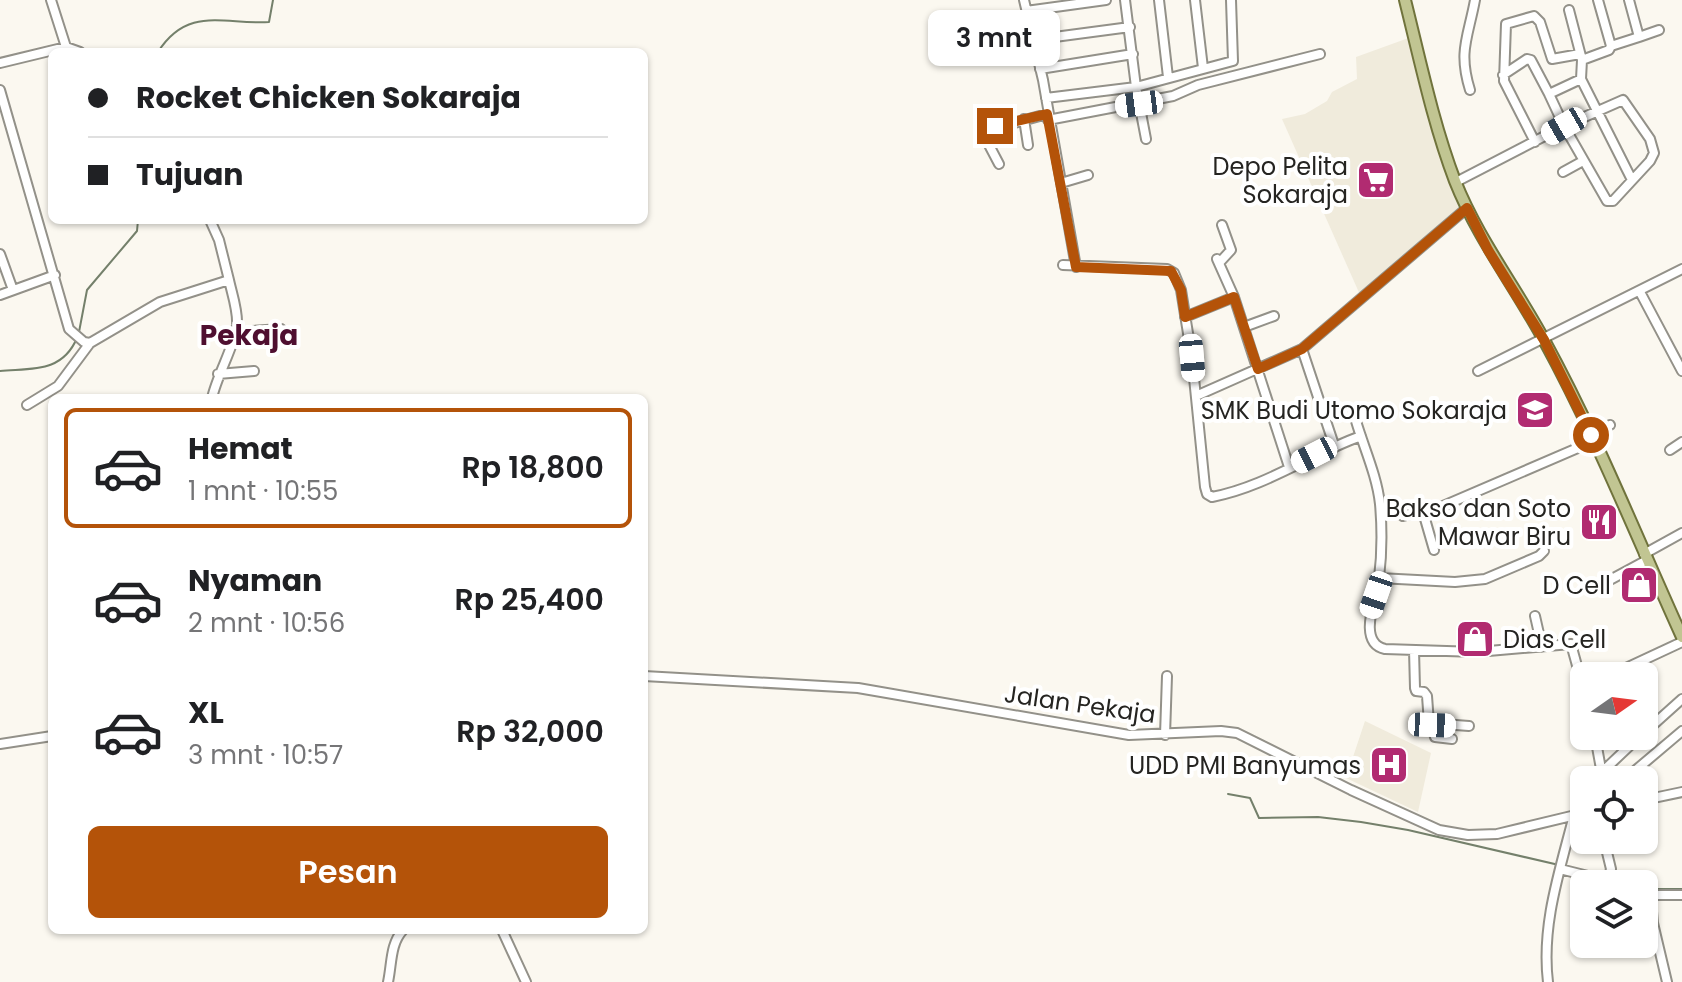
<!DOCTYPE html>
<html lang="id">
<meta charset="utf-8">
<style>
body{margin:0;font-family:Poppins,sans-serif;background:#f2f2f2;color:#202124;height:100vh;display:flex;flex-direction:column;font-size:30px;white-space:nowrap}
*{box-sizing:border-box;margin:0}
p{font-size:26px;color:#757577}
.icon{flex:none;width:44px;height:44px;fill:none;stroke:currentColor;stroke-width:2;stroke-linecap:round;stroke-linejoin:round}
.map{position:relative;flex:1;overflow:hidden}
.panel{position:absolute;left:48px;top:394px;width:600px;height:540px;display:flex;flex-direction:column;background:#fff;border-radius:12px;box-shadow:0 2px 6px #0004}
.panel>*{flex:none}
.banner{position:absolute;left:48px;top:48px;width:600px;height:176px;border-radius:12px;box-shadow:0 2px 6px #0004;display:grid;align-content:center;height:176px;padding:0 40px;background:#fff}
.needle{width:52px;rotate:76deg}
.buttons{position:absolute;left:1570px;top:662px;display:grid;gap:16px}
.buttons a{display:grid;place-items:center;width:88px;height:88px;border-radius:12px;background:#fff;box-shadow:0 2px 6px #0004;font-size:40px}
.end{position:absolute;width:36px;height:36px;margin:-18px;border:10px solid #b45309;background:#fff;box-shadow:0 0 0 4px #fff}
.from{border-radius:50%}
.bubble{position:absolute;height:56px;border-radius:12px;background:#fff;box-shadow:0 2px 6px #0004;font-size:26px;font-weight:600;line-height:56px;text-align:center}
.car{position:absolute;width:24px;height:48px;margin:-24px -12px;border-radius:10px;box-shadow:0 0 6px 2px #0007;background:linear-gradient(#fff 24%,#345 0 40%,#fff 0 76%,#345 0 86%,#fff 0)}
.banner b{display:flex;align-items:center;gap:28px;height:76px;font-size:30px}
.banner b+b{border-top:2px solid #e0e0e0}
.banner i{width:20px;height:20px;background:#202124}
ul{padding:14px 0 0;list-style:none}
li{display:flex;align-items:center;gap:24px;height:120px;margin:0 16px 12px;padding:0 24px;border:4px solid transparent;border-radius:12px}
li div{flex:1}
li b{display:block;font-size:30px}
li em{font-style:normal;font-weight:600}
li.on{border-color:#b45309}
li>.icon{width:72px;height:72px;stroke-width:1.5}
.action{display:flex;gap:16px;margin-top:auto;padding:16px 40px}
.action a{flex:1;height:92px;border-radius:12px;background:#b45309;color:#fff;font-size:32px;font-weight:600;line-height:92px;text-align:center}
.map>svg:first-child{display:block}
</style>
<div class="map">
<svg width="1682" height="982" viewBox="0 0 1682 982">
<rect width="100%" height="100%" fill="#fbf8f0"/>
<!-- built -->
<path fill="#f0ebdc" d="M1414,36L1461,208L1361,297L1282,119L1305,114L1327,101L1332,92L1357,79L1356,57Z
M1365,721L1431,753L1418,812L1346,778Z"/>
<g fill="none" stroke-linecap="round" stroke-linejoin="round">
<!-- stream -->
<path stroke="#74806b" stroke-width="2" d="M158,52C188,5 225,25 269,22L273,0
M79,332L87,290L137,231L138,220
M0,371C32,368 62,373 77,338
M1228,794L1250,798L1259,818L1318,817L1361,822L1408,830L1559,865
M1612,879L1626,884
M1644,889H1682"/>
<!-- minor casing -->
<g stroke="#939189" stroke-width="12">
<path id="minor" d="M1024,0L1043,80L1076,267
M1125,0L1136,87L1233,61L1231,0
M1159,0L1168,77
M1195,0L1203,68
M1598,0L1611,46
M1569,10L1582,60L1581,79
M1026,11L1106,0
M1639,37L1659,30
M1032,40L1130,27
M66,47L80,52
M1582,60L1609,50L1611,46L1639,37L1629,0
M0,63L66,47L51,0
M1040,69L1133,54
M1503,75L1527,59L1531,60L1549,94
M0,90L69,329L84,342L90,343L160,302L229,280C232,294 238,310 237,325C235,345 217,375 212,398
M1470,90C1458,51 1468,38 1475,0
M1046,98L1136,87L1146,139
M1024,119L1028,145
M1048,120L1173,96L1198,85L1320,54
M1535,142L1504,81L1506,24L1534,16L1540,22L1552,59L1580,54
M999,164L989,145V130L1047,114
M1563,172L1583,161
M1456,182L1564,126L1607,201H1613L1650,161L1654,153L1650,139L1623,100L1564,126L1549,94L1581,79L1632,180
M1061,183L1088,175
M210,220L219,240L229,280
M0,254L13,290
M1217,259L1234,297L1289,467
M1219,263L1231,250L1222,225
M1063,265L1167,269L1174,273L1181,290L1192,358L1205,487L1207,494L1212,497C1265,487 1311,454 1361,436
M1640,292L1682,371
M0,295L55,275
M1185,317L1234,297
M1244,327L1274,316
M236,332L281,329
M1302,349L1334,445
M1478,371L1682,269
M218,374L254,371
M1196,396L1302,349L1467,208
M27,405L58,386L90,343
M1356,421C1364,448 1377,476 1380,504C1382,527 1382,554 1379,578C1377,596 1356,643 1385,649L1477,652L1571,644L1584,691
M1591,435L1610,425
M1670,450L1682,442
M1423,512L1434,550
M1403,516L1443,506L1594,441
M1644,554L1682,533
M1379,578L1455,582L1485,579L1539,556L1544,551
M1595,588L1647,560
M1535,616L1542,647
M1414,650L1415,688L1416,691L1424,692L1427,696L1429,723L1469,726
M644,676L858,688L1129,735L1221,731L1237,733L1351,790L1439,830L1468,835L1497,834L1584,813
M1609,676L1682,642
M1432,725L1435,737L1452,739
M1644,733L1682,699
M1165,735L1167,676
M1595,736L1603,780
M0,744L52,736
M1602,772L1640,736
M1624,780L1682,731
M1644,800L1682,792
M1560,869L1608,881L1611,869L1604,840
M502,930L526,982
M388,982C392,964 390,944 403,930
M1548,982C1541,925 1560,870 1574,815
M1667,982L1653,923L1651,900L1655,895H1682"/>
</g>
<!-- major casing -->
<g stroke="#70733c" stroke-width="14">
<path id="major" d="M1405,0C1420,60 1433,123 1455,181C1478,239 1515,286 1544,340C1596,435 1637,538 1682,637"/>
</g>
<!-- minor -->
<use href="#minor" stroke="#fff" stroke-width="8"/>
<!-- major -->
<use href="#major" stroke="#c1c592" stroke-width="10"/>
</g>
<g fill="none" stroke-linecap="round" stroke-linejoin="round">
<!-- route -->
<path stroke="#b45309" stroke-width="10" d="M995,126L1047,114L1076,267L1171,271L1181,290L1185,317L1234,297L1258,369L1302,349L1467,208L1488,250L1544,340L1591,435"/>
</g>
<!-- icons -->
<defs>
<g id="supermarket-square" transform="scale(2)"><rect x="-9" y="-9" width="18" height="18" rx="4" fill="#b12b71" stroke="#fff"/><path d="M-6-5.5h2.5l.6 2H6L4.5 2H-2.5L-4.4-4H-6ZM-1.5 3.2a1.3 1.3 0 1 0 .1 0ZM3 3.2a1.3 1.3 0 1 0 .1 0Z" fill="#fff"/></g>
<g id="school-square" transform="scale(2)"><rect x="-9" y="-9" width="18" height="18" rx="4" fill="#b12b71" stroke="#fff"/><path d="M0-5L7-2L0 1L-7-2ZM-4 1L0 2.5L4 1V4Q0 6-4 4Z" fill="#fff"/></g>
<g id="restaurant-square" transform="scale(2)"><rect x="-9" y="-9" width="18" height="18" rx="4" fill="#b12b71" stroke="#fff"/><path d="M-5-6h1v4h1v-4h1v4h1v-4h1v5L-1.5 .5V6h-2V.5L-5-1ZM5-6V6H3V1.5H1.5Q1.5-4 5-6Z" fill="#fff"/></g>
<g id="shop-square" transform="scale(2)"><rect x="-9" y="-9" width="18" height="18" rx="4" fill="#b12b71" stroke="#fff"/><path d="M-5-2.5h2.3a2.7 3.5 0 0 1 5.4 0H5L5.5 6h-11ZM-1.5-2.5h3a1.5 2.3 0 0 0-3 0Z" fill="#fff"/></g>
<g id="hospital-square" transform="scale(2)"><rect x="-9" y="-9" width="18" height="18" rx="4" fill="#b12b71" stroke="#fff"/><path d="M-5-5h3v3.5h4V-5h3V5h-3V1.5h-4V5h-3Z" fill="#fff"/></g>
</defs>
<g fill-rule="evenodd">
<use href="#supermarket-square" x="1376" y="180"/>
<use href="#school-square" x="1535" y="410"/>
<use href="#restaurant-square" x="1599" y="522"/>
<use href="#shop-square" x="1639" y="585"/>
<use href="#shop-square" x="1475" y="639"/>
<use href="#hospital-square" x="1389" y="765"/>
</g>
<g text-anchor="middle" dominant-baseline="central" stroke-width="8" stroke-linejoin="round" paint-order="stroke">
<!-- poi labels -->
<g font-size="24" fill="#252421" stroke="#fff" text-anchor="end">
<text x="1348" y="166">Depo Pelita<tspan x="1348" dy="28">Sokaraja</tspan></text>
<text x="1507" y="410">SMK Budi Utomo Sokaraja</text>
<text x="1571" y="508">Bakso dan Soto<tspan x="1571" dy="28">Mawar Biru</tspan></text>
<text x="1611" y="585">D Cell</text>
<text x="1503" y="639" text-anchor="start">Dias Cell</text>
<text x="1361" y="765">UDD PMI Banyumas</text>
</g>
<!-- street labels -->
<g font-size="24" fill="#252421" stroke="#fff">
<text transform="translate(1080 704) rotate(8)">Jalan Pekaja</text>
</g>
<!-- quarter labels -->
<g font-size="28" font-weight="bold" fill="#4f0f30" stroke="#fff">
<text x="249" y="335">Pekaja</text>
</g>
</g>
</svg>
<div class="buttons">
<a><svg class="needle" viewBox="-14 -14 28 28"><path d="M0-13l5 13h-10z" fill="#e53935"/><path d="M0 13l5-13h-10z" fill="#757577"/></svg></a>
<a><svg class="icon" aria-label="locate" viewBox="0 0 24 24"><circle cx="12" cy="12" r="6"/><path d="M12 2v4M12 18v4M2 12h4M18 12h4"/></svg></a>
<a><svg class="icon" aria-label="layers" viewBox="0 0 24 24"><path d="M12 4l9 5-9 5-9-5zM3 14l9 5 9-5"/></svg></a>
</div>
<i class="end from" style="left:1591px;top:435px"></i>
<i class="end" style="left:995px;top:126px"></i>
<div class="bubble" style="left:928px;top:10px;width:132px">3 mnt</div>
<i class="car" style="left:1139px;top:104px;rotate:263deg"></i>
<i class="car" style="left:1564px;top:126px;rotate:240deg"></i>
<i class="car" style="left:1192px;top:358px;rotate:175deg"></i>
<i class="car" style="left:1314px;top:455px;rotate:243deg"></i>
<i class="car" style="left:1376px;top:595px;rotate:199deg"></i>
<i class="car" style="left:1432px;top:725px;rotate:92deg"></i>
<div class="banner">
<b><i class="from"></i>Rocket Chicken Sokaraja</b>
<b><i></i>Tujuan</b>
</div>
<section class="panel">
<ul>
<li class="on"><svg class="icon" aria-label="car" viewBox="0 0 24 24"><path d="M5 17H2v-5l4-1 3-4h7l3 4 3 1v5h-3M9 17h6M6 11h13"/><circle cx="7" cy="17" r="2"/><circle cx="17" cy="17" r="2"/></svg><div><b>Hemat</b><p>1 mnt · 10:55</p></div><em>Rp 18,800</em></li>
<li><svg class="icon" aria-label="car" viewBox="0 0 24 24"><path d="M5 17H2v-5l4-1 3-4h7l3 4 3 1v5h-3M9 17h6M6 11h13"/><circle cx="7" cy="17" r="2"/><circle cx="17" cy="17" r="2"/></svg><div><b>Nyaman</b><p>2 mnt · 10:56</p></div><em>Rp 25,400</em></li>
<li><svg class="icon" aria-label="car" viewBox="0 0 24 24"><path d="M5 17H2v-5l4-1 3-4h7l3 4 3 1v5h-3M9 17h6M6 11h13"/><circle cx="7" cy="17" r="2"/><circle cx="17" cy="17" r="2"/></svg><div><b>XL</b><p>3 mnt · 10:57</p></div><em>Rp 32,000</em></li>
</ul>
<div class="action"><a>Pesan</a></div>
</section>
</div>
